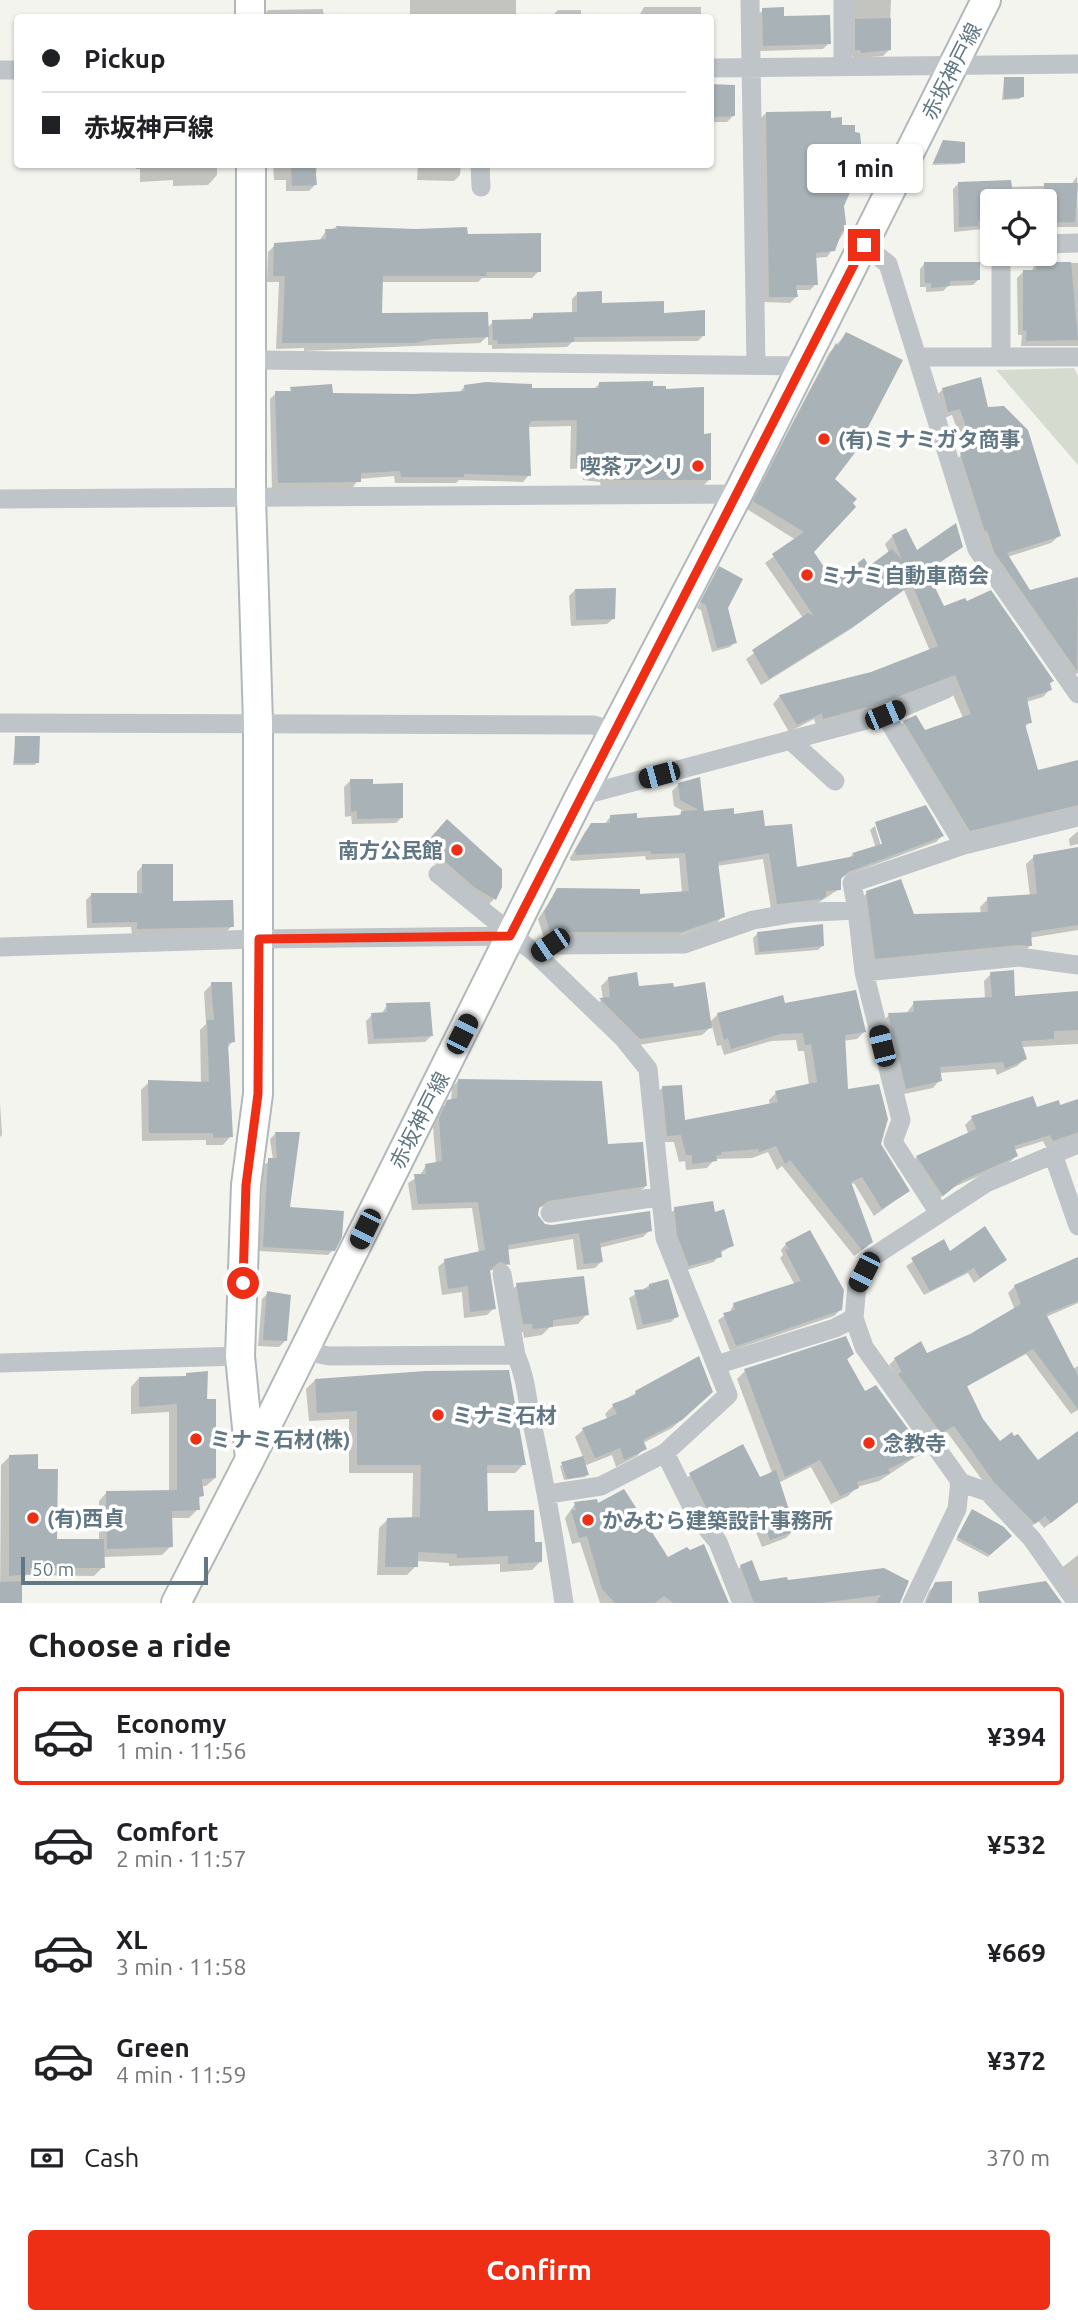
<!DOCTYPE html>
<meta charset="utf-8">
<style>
body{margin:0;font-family:Ubuntu,"Noto Sans JP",sans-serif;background:#f6f6f6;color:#202124;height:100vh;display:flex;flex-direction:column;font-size:26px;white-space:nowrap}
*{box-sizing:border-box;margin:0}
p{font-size:23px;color:#757577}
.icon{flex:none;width:38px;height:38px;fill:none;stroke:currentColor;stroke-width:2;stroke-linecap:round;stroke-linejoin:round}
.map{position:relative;height:1603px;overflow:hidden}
.details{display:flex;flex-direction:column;background:#fff;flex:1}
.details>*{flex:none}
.top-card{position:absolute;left:14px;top:14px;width:700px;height:154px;border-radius:7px;box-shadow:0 2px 5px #0004;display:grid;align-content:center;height:154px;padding:0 28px;background:#fff}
.tools{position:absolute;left:980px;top:189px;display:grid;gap:14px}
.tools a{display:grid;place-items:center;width:77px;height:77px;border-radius:7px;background:#fff;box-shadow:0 2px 5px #0004;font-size:35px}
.scale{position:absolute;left:21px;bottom:18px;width:187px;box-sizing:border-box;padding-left:7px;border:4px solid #617783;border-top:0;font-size:19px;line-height:24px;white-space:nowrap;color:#617783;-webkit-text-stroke:5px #fff;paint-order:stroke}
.end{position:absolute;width:32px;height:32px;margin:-16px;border:9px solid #ee2f15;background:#fff;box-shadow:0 0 0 4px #fff}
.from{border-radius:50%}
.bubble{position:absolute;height:49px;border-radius:7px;background:#fff;box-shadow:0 2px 5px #0004;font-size:23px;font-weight:600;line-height:49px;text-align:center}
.car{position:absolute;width:21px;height:42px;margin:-21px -10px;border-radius:9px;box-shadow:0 0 5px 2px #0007;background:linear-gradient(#222 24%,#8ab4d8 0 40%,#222 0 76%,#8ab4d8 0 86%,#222 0)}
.top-card b{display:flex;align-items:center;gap:24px;height:66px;font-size:26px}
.top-card b+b{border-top:2px solid #e0e0e0}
.top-card i{width:18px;height:18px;background:#202124}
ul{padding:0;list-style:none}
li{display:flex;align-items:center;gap:21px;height:98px;margin:0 14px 10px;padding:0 14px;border:4px solid transparent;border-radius:7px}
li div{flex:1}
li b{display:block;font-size:26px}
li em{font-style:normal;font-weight:600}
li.on{border-color:#ee2f15}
li>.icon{width:63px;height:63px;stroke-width:1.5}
h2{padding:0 28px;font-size:32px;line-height:84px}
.pay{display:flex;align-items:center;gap:18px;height:77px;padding:0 28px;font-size:26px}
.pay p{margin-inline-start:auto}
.cta{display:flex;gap:14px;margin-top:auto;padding:14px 28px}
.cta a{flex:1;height:80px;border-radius:7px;background:#ee2f15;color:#fff;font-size:28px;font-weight:600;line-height:80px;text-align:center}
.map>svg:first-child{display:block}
</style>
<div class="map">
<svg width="1078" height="1603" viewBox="0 0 1078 1603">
<rect width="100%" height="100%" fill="#f4f4ef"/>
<!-- green -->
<path fill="#d6dbd0" d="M1074,368L1078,376V465L996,370Z"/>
<!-- shadow -->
<path fill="#0003" d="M410,0H516V18H363L410,15Z
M846,0H891L889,50L883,56L856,58L850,55Z
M644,7H701V18H638Z
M323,9L324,18H262L268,10Z
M558,10H581V18H550Z
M763,10L782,18L829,43L823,49L758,51L757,16Z
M1004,79L1022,97L1019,99L1002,100Z
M710,86L733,116L727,122H710Z
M766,113L842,206L845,231L827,257L814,258L816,284L810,290H795L796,297L790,303L764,302L760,119Z
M944,142L963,162L960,164L932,165Z
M136,164H217V175L208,185L173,186V180L140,182V169H136Z
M273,164H317L315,185L309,191H286V180H274Z
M418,164H461L460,175L454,181L417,180Z
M1077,176L1078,227H1045V201H992V228L954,232L953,189L958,184L1010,187L1071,185Z
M337,227L466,236L539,271L532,278H482L478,282H381L380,315L487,328L493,322L528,321L534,315L572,314V299L577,294L600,305L663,315L704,335L698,341L572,342L567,347L492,349V345H488V336L480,343L304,351V348L276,349L279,282H267L268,252L275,245L319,241L326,231Z
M925,263L979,279L973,285L948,286L943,291L926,292V287H920V269Z
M1036,263H1078V346H1021L1022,335H1018L1017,278L1023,272H1031Z
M846,334L833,479L812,552L833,584L869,568L889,553L885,544L893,536L916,553L961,546L926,573L944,608L1049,684L1050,689L1043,697L1026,702L1030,722L1024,728L1037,772L1078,762V815L962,837L896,730L904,722L925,732L963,718L947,681L872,710L816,725L814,719L789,732L773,704L780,696L871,673L930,651L904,590L851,629L761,685L746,659L803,618L765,563L796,540L747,509L829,353Z
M599,384L651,388L702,436L710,479L703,486H601L600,482L583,480L582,468L570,469L571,426L528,427L529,475L523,482L459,480L456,483H395L394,476L359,479L352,488L272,489L270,399L276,393L331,386L332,395L414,396L459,393L465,386L593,390Z
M943,389L987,409L1059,536L1051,543L1007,557L1029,592L1078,578V673L1069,677L987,560L953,462L965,452L952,415L941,419L935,397Z
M719,569L735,642L730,647L712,652L701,610L697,608Z
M575,590L614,618L607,624L571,626L569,596Z
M16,738L37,762L35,765H13Z
M350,781L371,785L402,817L396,823L352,824L351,816L345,817L344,787Z
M679,784L702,813L733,816L764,827L796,869L848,859L853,854L876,848L870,830L875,826L883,853L887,852L876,824L942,836L936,842L839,878V889L818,903L771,909L763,859L717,866L723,916L717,923L674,937L544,938L538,919L558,889L638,896L682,893L679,858L646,860L645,856L571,861L570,858L585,832L591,825H604L610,817L635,820L677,817L683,811L674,806L672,791Z
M441,827L494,899L488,905L468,893L420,851Z
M1078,831V844L1070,846L1069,839Z
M1034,857L1078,863V933V930L1029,938L1030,946L1022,953L868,965L859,900L867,893L913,916L981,914L980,907L988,899L1030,896L1026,864Z
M143,865L172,903L232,926L226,932L132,934L131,927L87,928L86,900L92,894H137V872Z
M758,933L823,945L818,950L755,955L753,938Z
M991,974L1014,997L1078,992V1044L1021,1047L1025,1059L1017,1066L997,1075L995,1069L939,1073L940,1080L933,1088L899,1095L881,1023L889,1015L906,1014L914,1003L985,999L984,981Z
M608,979L637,988L673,989L709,1023L718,1014L784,1005L864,1032L857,1039L843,1041L847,1091L908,1191L874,1216L854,1183L850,1185L871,1242L863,1249L854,1256L782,1166L777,1170L768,1152L752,1158L715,1159L707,1168L686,1170L685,1161L679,1162L674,1142H660L655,1095L663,1087L683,1122L770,1106L769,1100L776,1093L809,1085L804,1051H798L796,1040L771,1041L724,1055L721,1045L717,1046L712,1026L702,1035L632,1046L593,1006L603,999L601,986Z
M212,984L233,1041L227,1048L231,1136L223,1145H206V1140L142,1141L141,1090L149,1082L201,1084L200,1030L206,1024L204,992Z
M387,1005L431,1036L425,1042L368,1044L366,1021L372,1015H381Z
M459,1080L606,1146L646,1186L639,1192L540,1207L536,1216L544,1226L650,1230L643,1237L599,1248L601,1262L595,1268L577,1270L573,1239L506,1250L508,1264L502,1271L489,1270L494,1308L487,1315L464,1318L462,1292L442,1295L438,1267L445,1261L479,1253L472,1208L412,1210L408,1183L419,1176L426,1166L436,1164L433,1127L441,1108L451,1101L452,1087Z
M1078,1101V1135L1046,1147L1043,1141L1014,1150L1016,1156L1009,1163L954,1187L935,1202L910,1164L917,1157L969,1135L965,1125L972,1118L1059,1107Z
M0,1103L2,1135L0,1137Z
M275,1134L288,1209L333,1250L328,1255L259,1251L263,1165L273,1160L270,1139Z
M675,1209L714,1214L732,1246L720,1253L714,1262L683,1271L669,1215Z
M943,1242L950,1254L1005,1260L974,1283L968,1273L924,1295L906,1266Z
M786,1244L841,1309L834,1316L730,1351L718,1320L729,1313L734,1304L795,1285L780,1258L783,1255L781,1250Z
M1078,1283V1303L1046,1317L1073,1369L1078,1366V1410L1071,1414L1026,1354L966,1387L981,1419L999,1443L1037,1462L1078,1434V1502L1044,1528L1038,1521L1028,1529L988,1488L947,1432L934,1438L889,1365L895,1359L926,1355L971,1335L1015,1310L1008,1293L1015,1286Z
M517,1285L587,1314L578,1324L550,1327L542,1335L524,1338L523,1332L514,1333L508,1294Z
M650,1285L677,1316L671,1322L637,1330L629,1298Z
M268,1293L285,1341L279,1347L258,1346L262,1299Z
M852,1354L846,1361L864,1393L920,1454L879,1481L857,1487L848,1496L831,1504L811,1467L778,1483L794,1530L786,1538L762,1547L752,1522L715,1536L682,1483L690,1475L759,1479L772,1473L737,1379L745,1371Z
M187,1375L206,1401L215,1478L206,1486H201L198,1509L189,1518H171V1546L162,1555L103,1557V1567L94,1576L26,1575L20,1581V1603H0L1,1465L10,1456L36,1471L55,1541H99V1501L107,1492H169V1412L131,1414V1387L139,1378H184Z
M315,1380L524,1464L515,1473H486L487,1513L533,1544L541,1561L532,1570L500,1572V1564L449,1566V1563L416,1561V1566L407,1575H377L379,1528L388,1519H412L413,1473H349V1419L309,1421L306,1389Z
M636,1393L703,1400L672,1428L643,1443L645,1448L637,1456L616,1467L612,1455L584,1466L587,1475L585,1477L564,1480L560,1466L583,1457L575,1437L583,1430L608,1420L605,1414L613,1406Z
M575,1504L597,1505L667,1559L699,1603H600L580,1542L572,1544L565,1518Z
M970,1513L990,1555L988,1557L956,1540Z
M1078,1555V1597L1059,1570Z
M741,1566L758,1583L787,1582L883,1570L899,1603H746L735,1573Z
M936,1584L947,1603H924L929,1591Z"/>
<!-- building -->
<path fill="#a9b3b7" d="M784,7V16L830,15L831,44L763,46L762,8Z
M891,18V50L861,53L860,50H855V19Z
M1004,77H1024V97L1004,99Z
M710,84L735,85V116L711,117Z
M831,111V118L842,117V125H855V132L860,133L863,163L844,206L847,232L842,231L835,251L816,253L818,285H796L798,297H769L766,112Z
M943,140L965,142V163H933Z
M291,164H315L317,185L292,186Z
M1011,180L1014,201H984L985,221H978V226L959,227L958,182Z
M1044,183H1078L1075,222L1045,223Z
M336,226L415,229L467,227L468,234L541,233V272H486L487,276H383L382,313L488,312L489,337L432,339L415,343H282L285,276H273L274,243L326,239L325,229H337Z
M924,262H980V280L950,281V286L931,288V283H925Z
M1036,262H1071L1078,340L1026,341L1027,330L1023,331V270H1036Z
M602,291V303L664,301V313L705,310V336L574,337V342L538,343L498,344L497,340H493L492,320L533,319V313L577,312V292Z
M846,332L903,360L854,454L835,479L857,499L853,503L856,507L814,552L834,582L864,558L869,566L892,549L902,560L892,535L906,528L917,550L956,523L963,547L927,571L944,606L965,598L967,601L991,590L1054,681L1050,683L1052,690L1027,698L1032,723L1025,724L1038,770L1078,760V805L970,831L903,721L916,715L925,730L971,714L955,675L881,703L823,719L822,713L797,725L779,695L871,672L938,646L912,584L860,622L769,679L752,650L808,613L814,616L772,554L804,532L753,501L804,402L836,343L838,346Z
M981,377L988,407L1004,406L1028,430L1061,536L1007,553L1030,590L1078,577L1077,671L994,552L987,530L985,532L960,453L972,445L960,409L948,412L942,388Z
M653,381V386H666V389L704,387V434L711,433V480H607L606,476L589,474L588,463H576L577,420L532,421L529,424L531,476L464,474V477H401L400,471L361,473V482L278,483L275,391H291L290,387L332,384L333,393L414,394L465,391L464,385L486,382L532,384V388H599V382Z
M719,566L743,579L728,608L737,643L717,648L706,605L700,602Z
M616,588L615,619L576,620L575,589Z
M15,736H40L39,763H14Z
M700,777L704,811L734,808V814L763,810L765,826L792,824L797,867L855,856L852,853L882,844L875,822L926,805L944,836L848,872L841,879V890L826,891V896L822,899L777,904L769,853L718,862L725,917L682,932H550L544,912L557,888L640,889V894L689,891L685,853L651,854V851L575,855L577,852H574L591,823H610V815L637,813V818L681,815V811L699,810L680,800L678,783Z
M350,779H373V784L403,783V818L357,819V811L351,812Z
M447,819L502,869V887L496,900L474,887L425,844Z
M1078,847V925L1031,932L1032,946L1018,945L875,959L866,891L901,879L914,914L988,912L987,897L1037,894L1033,855Z
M142,864H173V901L233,900L234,927L137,929V922L92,923L91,893H142Z
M823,924L824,946L759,952L757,932Z
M1014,970L1015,996L1078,991V1030L1054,1031V1039L1021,1041L1027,1059L1005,1069L1003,1062L940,1067L942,1081L906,1089L888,1013L914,1012L913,1001L992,997L990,972Z
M637,972L639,986L673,983L674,987L705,982L712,1028L640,1039L599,998L610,997L608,977Z
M211,982H232L235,1042L228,1043L233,1137L213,1138V1133H149L148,1080L209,1082L207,1020H214Z
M856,990L866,1032L845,1035L848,1089L879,1084L888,1119L881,1144L910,1191L882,1209L862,1177L851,1182L873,1242L862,1250L790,1160L785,1164L776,1146L759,1152L758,1149L721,1152V1155H716L717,1161L692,1164V1155H686L681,1135L667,1136L662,1086L682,1085L685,1120L778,1102L775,1091L817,1082L811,1044L805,1045L803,1033L780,1034L731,1049L728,1038L724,1040L717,1013L783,995L785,1003Z
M430,1002L433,1036L374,1039L371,1013L387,1012L386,1003Z
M458,1079L602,1081L608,1144L643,1142L647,1186L548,1201L539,1208L538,1215L545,1224L552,1225L650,1211L652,1231L600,1243L603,1262L584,1264L579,1233L508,1245L510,1265L499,1262L490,1270L496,1309L470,1312L468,1286L448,1289L444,1259L485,1250L478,1202L418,1204L414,1174H426L425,1164L442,1161L439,1119L447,1100L457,1098Z
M1033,1096L1037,1107L1059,1100L1060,1105L1078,1099V1132L1053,1141L1050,1135L1014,1146L1018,1156L963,1180L943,1196L916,1156L976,1129L971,1116Z
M275,1132H300L290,1207L344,1211L342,1237L335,1251L263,1247L268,1158H277Z
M713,1201L715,1212L724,1209L734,1246L721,1250L722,1257L689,1266L677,1235L674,1207Z
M985,1226L1007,1260L980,1278L974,1268L930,1291L911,1258L944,1239L950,1251Z
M810,1230L844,1290L842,1310L736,1346L723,1313L735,1310L733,1303L801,1281L785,1250L789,1249L785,1243Z
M1078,1257V1301L1046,1314L1078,1376V1409L1033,1349L967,1386L983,1419L1000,1441L1012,1432L1014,1436L1018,1434L1038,1460L1078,1431V1502L1051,1523L1045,1516L1035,1524L994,1482L954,1426L941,1433L898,1374L902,1372L894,1358L921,1341L927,1353L970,1334L1021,1304L1014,1285Z
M584,1276L589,1315L553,1320V1327L533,1329L532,1324H523L516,1283Z
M668,1279L679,1317L643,1325L634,1290L649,1289V1284Z
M267,1291L291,1295L287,1341L263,1340Z
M846,1336L854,1354L847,1359L865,1391L876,1385L919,1444L922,1454L888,1469L890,1473L857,1482L859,1488L840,1496L820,1460L785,1477L744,1369Z
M699,1356L713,1392L682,1420L643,1440L647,1449L624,1460L620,1448L595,1458L582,1428L617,1414L612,1404L636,1395L635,1391Z
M509,1370L526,1465H487L488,1511L534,1510L535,1542H542V1562L508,1564V1556L457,1558V1554L418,1552V1567H385L387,1518L420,1517L421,1465H357V1411L317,1413L315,1379L425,1371Z
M208,1371L207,1399H216V1478L202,1479L204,1496L199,1497L200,1510L172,1511L173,1547L107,1549L106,1491L177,1490V1404L139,1407V1377L186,1376V1373Z
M743,1444L760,1477L776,1470L796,1531L770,1540L761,1515L723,1529L707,1509L689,1473Z
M38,1454V1469H58L57,1539H104L105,1568H30V1574L9,1576V1455Z
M583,1456L589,1475L567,1479L561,1462Z
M624,1489L668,1557L687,1547L690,1550L704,1544L729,1603H673L664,1596L655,1603H615L602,1589L587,1536L579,1538L571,1510H576L574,1502L597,1499L598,1503Z
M972,1509L1004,1527L1012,1536L990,1555L957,1537Z
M752,1560L760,1581L787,1577L788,1580L884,1568L909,1581L900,1603H876L881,1595L821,1603H754L740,1565Z
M22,1581V1603H0V1582Z
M952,1581V1603H926L935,1582Z
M1046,1581L1062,1603H979L978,1592Z"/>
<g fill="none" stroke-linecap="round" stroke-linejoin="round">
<!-- secondary casing -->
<g stroke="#b1b8bb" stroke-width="32">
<path id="secondary" d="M250,0V18
M250,1459L240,1356L246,1185L258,1094V723L251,497V164
M176,1603L250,1459L580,796L738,494L986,0"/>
</g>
<!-- street -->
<path stroke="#bec4c7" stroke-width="19" d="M750,0L756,365
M843,66V0
M710,68L1078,64
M0,70H18
M480,164L481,187
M1045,244L1078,243
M864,245L888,264L977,549L1078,694
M1001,355V254
M919,357H1078
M252,360L802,366
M0,499L738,494
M885,715L946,689
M0,723L593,725L614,731
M790,740L835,781
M580,796L885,715L964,845
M438,874L536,954L624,1039L648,1069L665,1238L716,1365L835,1328L854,1318
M857,910L852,883L964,845L1078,817
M0,947L259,939L511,936
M536,954L550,945L684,944L753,920L795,913L857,910L864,972L1019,957L1078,965
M864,972L901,1120L893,1142L939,1213
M1053,1154L1078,1226
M550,1213L658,1197
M502,1274L516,1355
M304,1351L329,1356L516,1355C527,1381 526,1396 532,1423C545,1483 555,1542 564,1603
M0,1363L240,1356
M665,1453L696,1515L718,1542L742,1603
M959,1482L988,1492L1032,1539L1077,1603
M548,1494L601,1486L665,1453L728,1395L716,1365
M912,1603L957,1509L960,1481L864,1347L854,1318L857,1285L871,1258L986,1183L1078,1144"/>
<!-- secondary -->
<use href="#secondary" stroke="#fff" stroke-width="28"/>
</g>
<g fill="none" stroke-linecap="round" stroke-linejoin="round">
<!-- route -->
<path stroke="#ee2f15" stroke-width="9" d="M243,1283L246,1185L258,1094L259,939L510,936L864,245"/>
</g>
<!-- markers -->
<g fill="#ee2f15" stroke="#fff" stroke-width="2.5">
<circle cx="824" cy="439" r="7"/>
<circle cx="698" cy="466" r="7"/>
<circle cx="807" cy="575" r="7"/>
<circle cx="457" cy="850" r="7"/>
<circle cx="438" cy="1415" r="7"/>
<circle cx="196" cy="1439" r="7"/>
<circle cx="869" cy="1443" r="7"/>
<circle cx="33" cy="1518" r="7"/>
<circle cx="588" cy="1520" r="7"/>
</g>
<g text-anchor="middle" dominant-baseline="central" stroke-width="7" stroke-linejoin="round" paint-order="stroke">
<!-- street labels -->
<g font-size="21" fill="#617783" stroke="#fff">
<text transform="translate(951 71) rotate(-63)">赤坂神戸線</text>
<text transform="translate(419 1120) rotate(-63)">赤坂神戸線</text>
</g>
<!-- poi labels -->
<g font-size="21" font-weight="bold" fill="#617783" stroke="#fff" text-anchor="start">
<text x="838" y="439">(有)ミナミガタ商事</text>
<text x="684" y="466" text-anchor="end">喫茶アンリ</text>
<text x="821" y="575">ミナミ自動車商会</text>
<text x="443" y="850" text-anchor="end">南方公民館</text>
<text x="452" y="1415">ミナミ石材</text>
<text x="210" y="1439">ミナミ石材(株)</text>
<text x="883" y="1443">念教寺</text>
<text x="47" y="1518">(有)西貞</text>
<text x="602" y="1520">かみむら建築設計事務所</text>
</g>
</g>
</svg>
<div class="tools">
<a><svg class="icon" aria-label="locate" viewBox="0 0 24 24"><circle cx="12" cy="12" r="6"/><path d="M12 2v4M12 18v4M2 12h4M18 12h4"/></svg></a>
</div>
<div class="scale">50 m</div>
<i class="end from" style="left:243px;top:1283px"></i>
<i class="end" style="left:864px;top:245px"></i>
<div class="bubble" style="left:807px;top:144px;width:116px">1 min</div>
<i class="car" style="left:885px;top:715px;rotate:67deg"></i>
<i class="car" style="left:659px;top:775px;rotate:255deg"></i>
<i class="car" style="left:550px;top:945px;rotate:236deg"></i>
<i class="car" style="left:462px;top:1034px;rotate:27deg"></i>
<i class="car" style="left:882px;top:1046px;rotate:346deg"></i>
<i class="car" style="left:365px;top:1229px;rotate:206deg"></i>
<i class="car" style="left:864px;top:1272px;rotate:207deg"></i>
<div class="top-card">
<b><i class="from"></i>Pickup</b>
<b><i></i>赤坂神戸線</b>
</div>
</div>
<section class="details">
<h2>Choose a ride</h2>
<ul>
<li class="on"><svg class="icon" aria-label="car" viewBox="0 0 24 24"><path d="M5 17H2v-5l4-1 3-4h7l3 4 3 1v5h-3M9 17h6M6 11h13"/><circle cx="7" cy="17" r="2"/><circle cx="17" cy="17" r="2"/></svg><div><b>Economy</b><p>1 min · 11:56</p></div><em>¥394</em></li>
<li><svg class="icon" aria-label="car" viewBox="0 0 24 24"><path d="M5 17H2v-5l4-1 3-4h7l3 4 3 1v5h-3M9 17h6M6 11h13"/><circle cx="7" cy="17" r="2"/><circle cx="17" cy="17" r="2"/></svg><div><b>Comfort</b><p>2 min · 11:57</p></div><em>¥532</em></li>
<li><svg class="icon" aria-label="car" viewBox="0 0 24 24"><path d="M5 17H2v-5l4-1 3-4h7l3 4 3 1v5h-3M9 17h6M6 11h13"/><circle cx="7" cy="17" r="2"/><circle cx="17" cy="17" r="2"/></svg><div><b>XL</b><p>3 min · 11:58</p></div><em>¥669</em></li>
<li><svg class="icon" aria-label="car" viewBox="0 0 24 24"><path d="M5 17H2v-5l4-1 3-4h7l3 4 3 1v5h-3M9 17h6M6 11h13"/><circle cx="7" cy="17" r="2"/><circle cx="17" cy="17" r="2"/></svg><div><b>Green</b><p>4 min · 11:59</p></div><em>¥372</em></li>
</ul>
<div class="pay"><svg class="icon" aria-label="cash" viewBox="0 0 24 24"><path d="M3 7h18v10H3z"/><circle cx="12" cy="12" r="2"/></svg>Cash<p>370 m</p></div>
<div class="cta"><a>Confirm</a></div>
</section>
